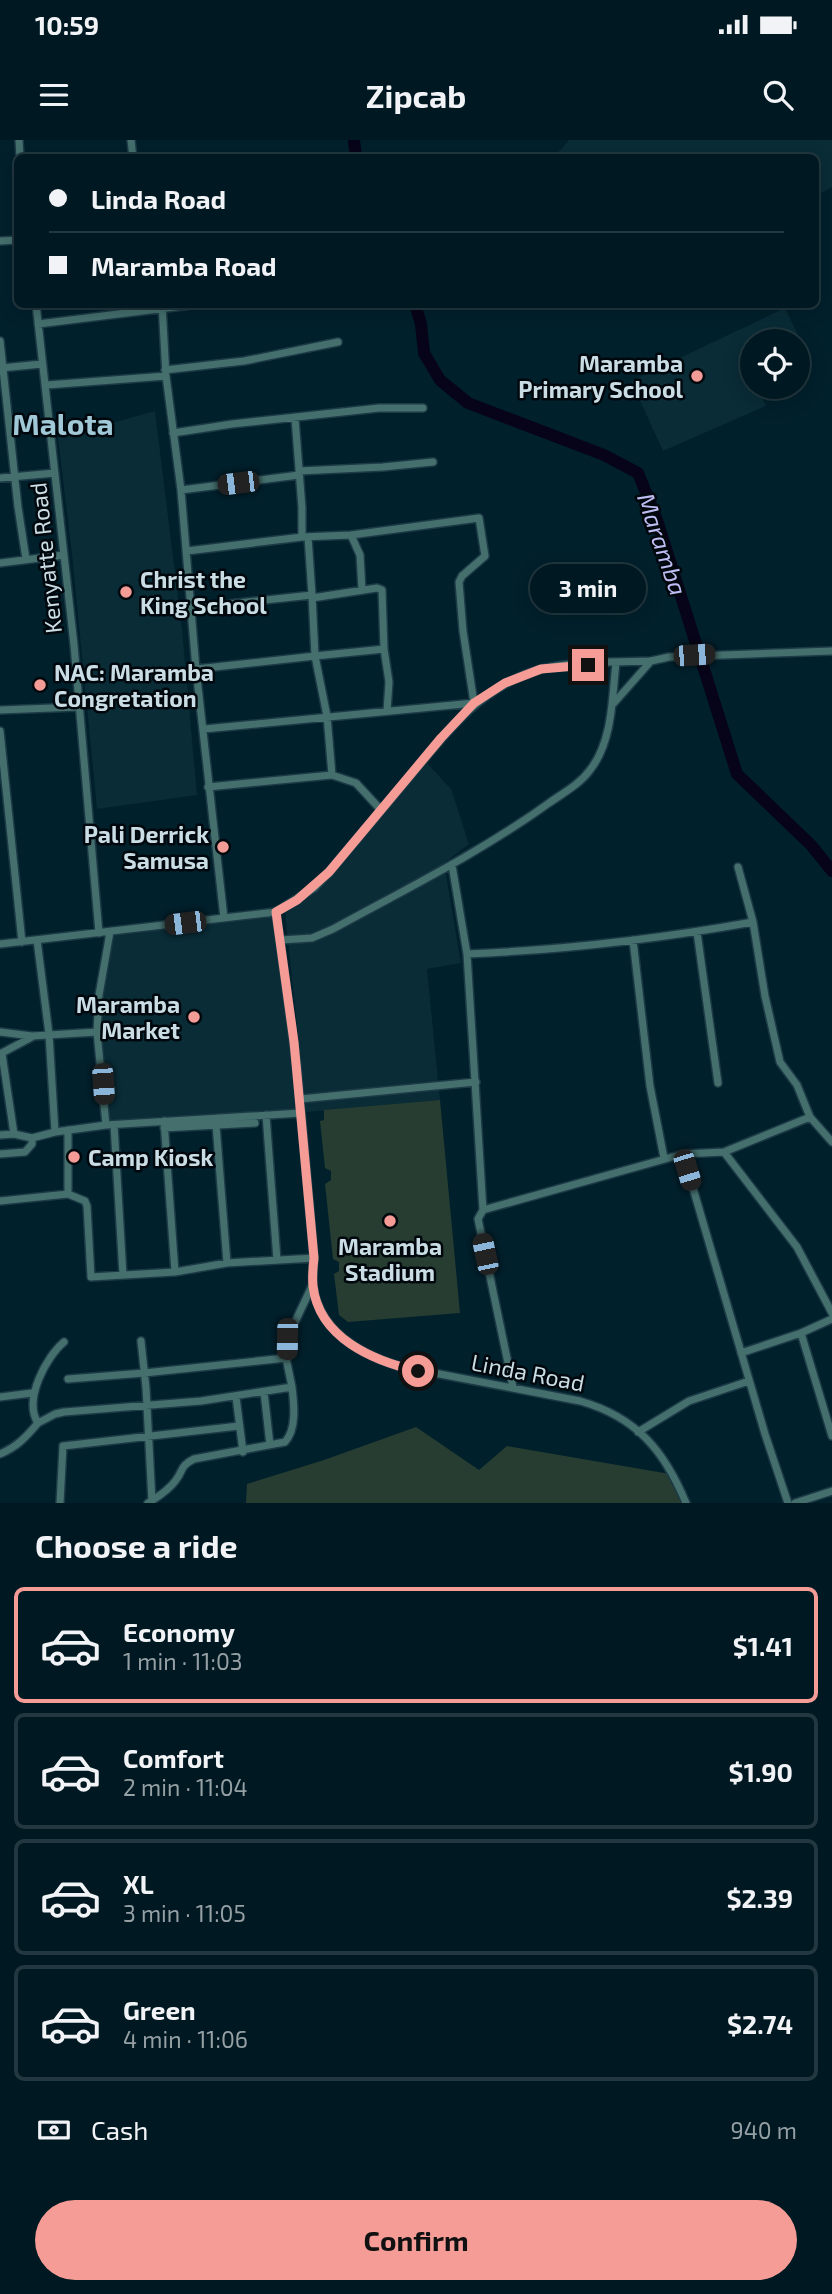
<!DOCTYPE html>
<meta charset="utf-8">
<style>
body{margin:0;font-family:"Exo 2",sans-serif;background:#0a212a;color:#f1f3f6;height:100vh;display:flex;flex-direction:column;font-size:26px;white-space:nowrap}
*{box-sizing:border-box;margin:0}
p{font-size:23px;color:#95a0a5}
.icon{flex:none;width:38px;height:38px;fill:none;stroke:currentColor;stroke-width:2;stroke-linecap:round;stroke-linejoin:round}
.map{position:relative;height:1363px;overflow:hidden}
.panel{display:flex;flex-direction:column;background:#001821;flex:1}
.panel>*{flex:none}
.guide{position:absolute;left:14px;top:14px;width:805px;height:154px;border-radius:10px;box-shadow:0 4px 18px #0003,0 0 0 2px #22373f;display:grid;align-content:center;height:154px;padding:0 35px;background:#001821}
.buttons{position:absolute;left:740px;top:189px;display:grid;gap:14px}
.buttons a{display:grid;place-items:center;width:70px;height:70px;border-radius:50%;background:#001821;box-shadow:0 4px 18px #0003,0 0 0 2px #22373f;font-size:35px}
.end{position:absolute;width:32px;height:32px;margin:-16px;border:9px solid #f59c96;background:#111;box-shadow:0 0 0 4px #111}
.from{border-radius:50%}
.bubble{position:absolute;height:49px;border-radius:24px;background:#001821;box-shadow:0 4px 18px #0003,0 0 0 2px #22373f;font-size:23px;font-weight:700;line-height:49px;text-align:center}
.car{position:absolute;width:21px;height:42px;margin:-21px -10px;border-radius:9px;box-shadow:0 0 5px 2px #0007;background:linear-gradient(#222 24%,#8ab4d8 0 40%,#222 0 76%,#8ab4d8 0 86%,#222 0)}
.guide b{display:flex;align-items:center;gap:24px;height:66px;font-size:26px}
.guide b+b{border-top:2px solid #22373f}
.guide i{width:18px;height:18px;background:#f1f3f6}
ul{padding:0;list-style:none}
li{display:flex;align-items:center;gap:21px;height:116px;margin:0 14px 10px;padding:0 21px;border:4px solid #22373f;border-radius:10px}
li div{flex:1}
li b{display:block;font-size:26px}
li em{font-style:normal;font-weight:700}
li.current{border-color:#f59c96}
li>.icon{width:63px;height:63px;stroke-width:1.5}
h2{padding:0 35px;font-size:32px;line-height:84px}
.pay{display:flex;align-items:center;gap:18px;height:77px;padding:0 35px;font-size:26px}
.pay p{margin-inline-start:auto}
.primary-button{display:flex;gap:14px;margin-top:auto;padding:14px 35px}
.primary-button a{flex:1;height:80px;border-radius:42px;background:#f59c96;color:#111;font-size:28px;font-weight:700;line-height:80px;text-align:center}
.status{display:flex;justify-content:space-between;align-items:center;height:49px;padding:0 35px;background:#001821;direction:ltr}
.status svg{height:19px;fill:currentColor}
header{display:flex;justify-content:space-between;align-items:center;height:91px;padding:0 35px;background:#001821;font-size:32px;font-weight:700}
.map>svg:first-child{display:block}
</style>
<div class="status"><b>10:59</b><svg viewBox="0 0 49 12"><path d="M0 12V9h3v3zM5 12V6h3v6zM10 12V3h3v9zM15 12V0h3v12zM26 1h20v11H26zM47 4h2v5h-2z"/></svg></div>
<header><svg class="icon" aria-label="menu" viewBox="0 0 24 24"><path d="M4 6h16M4 12h16M4 18h16"/></svg>Zipcab<svg class="icon" aria-label="search" viewBox="0 0 24 24"><circle cx="10" cy="10" r="6"/><path d="M15 15l6 6"/></svg></header>
<div class="map">
<svg width="832" height="1363" viewBox="0 0 832 1363">
<rect width="100%" height="100%" fill="#00202c"/>
<!-- built -->
<path fill="#092c37" d="M569,0H832V47L816,56V18L554,17Z
M785,168L812,224L798,231V201H752V247H767L759,251L766,266L663,311L631,241Z
M155,271L182,490L197,655L97,669L72,414L58,298Z
M427,623L451,649L469,704L444,723L461,823L427,829L440,960L306,972L285,772L314,754Z
M275,777L298,972L102,983L101,855L113,794Z"/>
<!-- green -->
<path fill="#273d31" d="M440,960L460,1173L348,1182L339,1175L334,1134L339,1131V1122L333,1119L325,1044L331,1040V1031L325,1028L320,981L324,980V970Z
M416,1287L479,1330L507,1306L670,1334L686,1363H246L247,1344L324,1320Z"/>
<g fill="none" stroke-linecap="round" stroke-linejoin="round">
<!-- river -->
<path stroke="#070419" stroke-width="12" d="M354,0L356,18
M415,164L421,184L424,213L440,240L468,263L604,315L638,333L657,380L737,634L811,705L832,731"/>
<!-- street casing -->
<g stroke="#1c3a46" stroke-width="10">
<path id="street" d="M19,0L20,18
M131,0L133,18
M0,101L18,100
M36,164L74,505L99,793
M162,164L166,236L181,350L196,529L224,778
M38,184L199,164
M0,201L18,367L26,419
M1,228L42,224
M165,230L244,221L338,202
M47,245L166,236
M295,278L302,368V397
M173,293L232,284L379,268H423
M299,331L383,327L433,322
M0,338L55,333
M181,350L299,335
M308,397L312,455
M187,411L302,397L351,395L360,415L362,450
M0,423L64,415
M312,458L377,448L382,450L384,509L389,542L387,571
M192,468L312,455L315,516L196,529
M613,564L651,521
M0,570L78,567
M204,589L474,563L463,491L459,442L462,436L485,416L479,378L351,395
M0,591L22,802
M332,635L327,576L315,516L384,509
M208,647L332,635L356,643L381,670
M452,725L467,814L483,1070L478,1079L513,1247
M738,727L753,782L765,856L780,922L797,945L810,977L832,1002
M276,772L297,928L314,1118C313,1127 312,1137 313,1146C319,1191 359,1213 398,1226L580,1261C636,1277 664,1310 686,1363
M697,792L718,943
M37,800L49,894L55,992
M281,800L312,798L333,789C406,749 481,712 549,663C563,653 580,644 590,630C613,601 612,557 616,523
M633,800L650,946L664,1018
M0,804L276,772L314,748L329,732C354,702 380,672 405,642C443,596 479,547 538,530C567,521 619,522 651,521L669,517L832,511
M467,814C563,810 658,799 753,782
M0,892L32,896L97,892
M0,914L32,897
M2,914L14,994
M300,959L476,942
M266,975L277,1120
M164,981L175,1132
M106,985L97,892L99,855L110,792
M114,985L123,1135
M216,985L227,1123
M164,988L255,983
M68,990V1054
M0,995L14,994L32,998V1004L25,1012L0,1014
M32,998L55,992L106,985L301,973
M724,1012L797,1107L832,1173
M683,1014L724,1012L810,977
M0,1061L68,1054L85,1061L87,1066L91,1137L175,1132L227,1123L314,1118
M483,1070L683,1014L765,1294L788,1363
M801,1193L832,1296
M141,1201L146,1248L152,1361
M64,1202C46,1217 23,1260 38,1283L55,1274L64,1272L201,1261L292,1247L286,1218L287,1199L312,1146
M741,1213L801,1193L832,1179
M68,1239L144,1233L286,1218
M264,1252L270,1305
M0,1257L32,1253
M236,1257L243,1312
M638,1292L689,1261L749,1241
M0,1314C17,1307 26,1297 38,1283
M60,1363L63,1306L239,1286
M148,1363C158,1357 169,1350 176,1340C184,1329 180,1326 194,1319L285,1302C297,1289 294,1264 292,1247
M795,1363L832,1351"/>
</g>
<!-- street -->
<use href="#street" stroke="#446f6d" stroke-width="7"/>
</g>
<g fill="none" stroke-linecap="round" stroke-linejoin="round">
<!-- route -->
<path stroke="#f59c96" stroke-width="9" d="M418,1231C373,1221 319,1198 313,1146C312,1137 313,1127 314,1118L294,902L276,772L297,760L329,732L441,598L474,563L505,543L541,529L588,525"/>
</g>
<!-- markers -->
<g fill="#f59c96" stroke="#00080d" stroke-width="2.5">
<circle cx="697" cy="236" r="7"/>
<circle cx="126" cy="452" r="7"/>
<circle cx="40" cy="545" r="7"/>
<circle cx="223" cy="707" r="7"/>
<circle cx="194" cy="877" r="7"/>
<circle cx="74" cy="1017" r="7"/>
<circle cx="390" cy="1081" r="7"/>
</g>
<g text-anchor="middle" dominant-baseline="central" stroke-width="5" stroke-linejoin="round" paint-order="stroke">
<!-- poi labels -->
<g font-size="23" font-weight="bold" fill="#cadde5" stroke="#00080d" text-anchor="end">
<text x="683" y="223">Maramba<tspan x="683" dy="26">Primary School</tspan></text>
<text x="140" y="439" text-anchor="start">Christ the<tspan x="140" dy="26">King School</tspan></text>
<text x="54" y="532" text-anchor="start">NAC: Maramba<tspan x="54" dy="26">Congretation</tspan></text>
<text x="209" y="694">Pali Derrick<tspan x="209" dy="26">Samusa</tspan></text>
<text x="180" y="864">Maramba<tspan x="180" dy="26">Market</tspan></text>
<text x="88" y="1017" text-anchor="start">Camp Kiosk</text>
<text x="390" y="1106" text-anchor="middle">Maramba<tspan x="390" dy="26">Stadium</tspan></text>
</g>
<!-- street labels -->
<g font-size="23" fill="#cadde5" stroke="#00080d">
<text transform="translate(45 418) rotate(-96)">Kenyatte Road</text>
<text transform="translate(528 1232) rotate(11)">Linda Road</text>
</g>
<!-- water labels -->
<g font-size="24" font-style="italic" fill="#c0bdf4" stroke="#00080d">
<text transform="translate(663 404) rotate(71)">Maramba</text>
</g>
<!-- district labels -->
<g font-size="30" font-weight="bold" fill="#a1c8d7" stroke="#00080d">
<text x="63" y="283">Malota</text>
</g>
</g>
</svg>
<div class="buttons">
<a><svg class="icon" aria-label="locate" viewBox="0 0 24 24"><circle cx="12" cy="12" r="6"/><path d="M12 2v4M12 18v4M2 12h4M18 12h4"/></svg></a>
</div>
<i class="end from" style="left:418px;top:1231px"></i>
<i class="end" style="left:588px;top:525px"></i>
<div class="bubble" style="left:530px;top:424px;width:116px">3 min</div>
<i class="car" style="left:238px;top:343px;rotate:263deg"></i>
<i class="car" style="left:694px;top:515px;rotate:86deg"></i>
<i class="car" style="left:185px;top:783px;rotate:263deg"></i>
<i class="car" style="left:103px;top:944px;rotate:176deg"></i>
<i class="car" style="left:687px;top:1030px;rotate:163deg"></i>
<i class="car" style="left:485px;top:1114px;rotate:348deg"></i>
<i class="car" style="left:287px;top:1199px;rotate:181deg"></i>
<div class="guide">
<b><i class="from"></i>Linda Road</b>
<b><i></i>Maramba Road</b>
</div>
</div>
<section class="panel">
<h2>Choose a ride</h2>
<ul>
<li class="current"><svg class="icon" aria-label="car" viewBox="0 0 24 24"><path d="M5 17H2v-5l4-1 3-4h7l3 4 3 1v5h-3M9 17h6M6 11h13"/><circle cx="7" cy="17" r="2"/><circle cx="17" cy="17" r="2"/></svg><div><b>Economy</b><p>1 min · 11:03</p></div><em>$1.41</em></li>
<li><svg class="icon" aria-label="car" viewBox="0 0 24 24"><path d="M5 17H2v-5l4-1 3-4h7l3 4 3 1v5h-3M9 17h6M6 11h13"/><circle cx="7" cy="17" r="2"/><circle cx="17" cy="17" r="2"/></svg><div><b>Comfort</b><p>2 min · 11:04</p></div><em>$1.90</em></li>
<li><svg class="icon" aria-label="car" viewBox="0 0 24 24"><path d="M5 17H2v-5l4-1 3-4h7l3 4 3 1v5h-3M9 17h6M6 11h13"/><circle cx="7" cy="17" r="2"/><circle cx="17" cy="17" r="2"/></svg><div><b>XL</b><p>3 min · 11:05</p></div><em>$2.39</em></li>
<li><svg class="icon" aria-label="car" viewBox="0 0 24 24"><path d="M5 17H2v-5l4-1 3-4h7l3 4 3 1v5h-3M9 17h6M6 11h13"/><circle cx="7" cy="17" r="2"/><circle cx="17" cy="17" r="2"/></svg><div><b>Green</b><p>4 min · 11:06</p></div><em>$2.74</em></li>
</ul>
<div class="pay"><svg class="icon" aria-label="cash" viewBox="0 0 24 24"><path d="M3 7h18v10H3z"/><circle cx="12" cy="12" r="2"/></svg>Cash<p>940 m</p></div>
<div class="primary-button"><a>Confirm</a></div>
</section>
